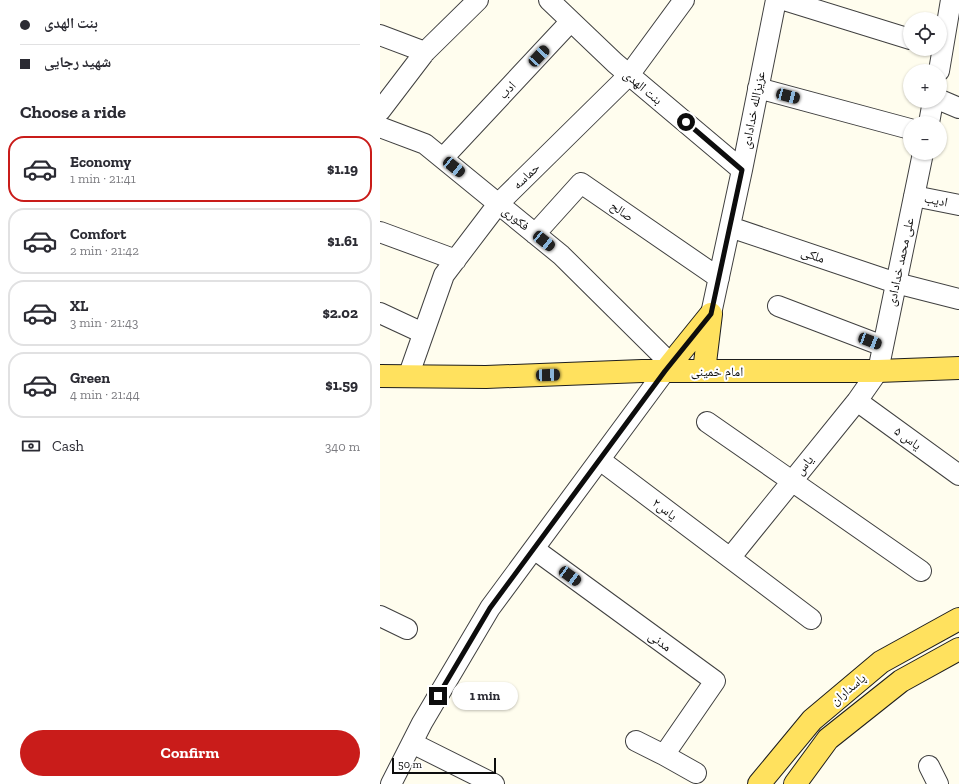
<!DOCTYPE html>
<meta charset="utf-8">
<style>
body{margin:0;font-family:"Zilla Slab","Noto Naskh Arabic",serif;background:#f7f7f7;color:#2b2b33;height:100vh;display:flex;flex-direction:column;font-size:15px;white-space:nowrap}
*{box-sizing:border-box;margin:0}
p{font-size:13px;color:#7c7c81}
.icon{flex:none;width:22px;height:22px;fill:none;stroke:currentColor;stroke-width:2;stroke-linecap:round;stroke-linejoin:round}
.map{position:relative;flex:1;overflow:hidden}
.side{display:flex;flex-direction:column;background:#fff;width:380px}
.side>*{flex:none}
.hud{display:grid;align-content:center;height:88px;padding:0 20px;background:#fff}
.buttons{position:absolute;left:523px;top:12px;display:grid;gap:8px}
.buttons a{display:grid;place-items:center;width:44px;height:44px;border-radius:50%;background:#fff;box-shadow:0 1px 3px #0004;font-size:20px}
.scale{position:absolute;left:12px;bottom:10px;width:104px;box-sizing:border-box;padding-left:4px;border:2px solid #0d0d0d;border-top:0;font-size:11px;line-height:14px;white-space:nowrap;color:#0d0d0d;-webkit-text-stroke:3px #fff;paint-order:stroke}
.end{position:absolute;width:18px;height:18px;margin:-9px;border:5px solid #0d0d0d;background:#fff;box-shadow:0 0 0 2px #fff}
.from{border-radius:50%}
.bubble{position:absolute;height:28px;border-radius:14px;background:#fff;box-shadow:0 1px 3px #0004;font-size:13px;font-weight:800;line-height:28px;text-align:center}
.car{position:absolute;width:12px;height:24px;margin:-12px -6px;border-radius:5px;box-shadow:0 0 3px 1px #0007;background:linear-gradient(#222 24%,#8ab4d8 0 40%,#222 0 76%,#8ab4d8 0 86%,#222 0)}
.hud b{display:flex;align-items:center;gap:14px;height:38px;font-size:15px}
.hud b+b{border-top:1px solid #e1e1e2}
.hud i{width:10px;height:10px;background:#2b2b33}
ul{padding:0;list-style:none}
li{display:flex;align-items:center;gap:12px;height:66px;margin:0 8px 6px;padding:0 12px;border:2px solid #e1e1e2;border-radius:16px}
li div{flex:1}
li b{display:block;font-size:15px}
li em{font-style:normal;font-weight:800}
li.active{border-color:#c91c1a}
li>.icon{width:36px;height:36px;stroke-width:1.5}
h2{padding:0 20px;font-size:18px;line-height:48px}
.pay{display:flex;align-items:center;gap:10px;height:44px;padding:0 20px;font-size:15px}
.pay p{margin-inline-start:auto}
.action{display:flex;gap:8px;margin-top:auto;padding:8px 20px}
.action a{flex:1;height:46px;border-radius:24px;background:#c91c1a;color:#fff;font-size:16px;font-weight:800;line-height:46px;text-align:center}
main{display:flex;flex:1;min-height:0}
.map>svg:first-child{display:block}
</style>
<main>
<section class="side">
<div class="hud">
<b><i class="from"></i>بنت الهدی</b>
<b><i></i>شهید رجایی</b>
</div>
<h2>Choose a ride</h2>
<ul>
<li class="active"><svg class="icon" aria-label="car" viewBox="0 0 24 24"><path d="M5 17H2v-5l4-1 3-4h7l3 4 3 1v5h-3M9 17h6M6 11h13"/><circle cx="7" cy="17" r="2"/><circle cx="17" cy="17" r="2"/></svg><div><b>Economy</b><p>1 min · 21:41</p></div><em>$1.19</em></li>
<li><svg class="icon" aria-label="car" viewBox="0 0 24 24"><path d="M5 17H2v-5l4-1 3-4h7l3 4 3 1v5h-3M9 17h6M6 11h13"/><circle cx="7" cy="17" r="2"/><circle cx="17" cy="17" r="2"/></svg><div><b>Comfort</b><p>2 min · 21:42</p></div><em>$1.61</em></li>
<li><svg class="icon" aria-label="car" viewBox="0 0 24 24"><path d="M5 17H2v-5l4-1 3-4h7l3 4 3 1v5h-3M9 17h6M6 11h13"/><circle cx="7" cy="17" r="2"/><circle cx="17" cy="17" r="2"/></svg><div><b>XL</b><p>3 min · 21:43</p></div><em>$2.02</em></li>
<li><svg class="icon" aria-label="car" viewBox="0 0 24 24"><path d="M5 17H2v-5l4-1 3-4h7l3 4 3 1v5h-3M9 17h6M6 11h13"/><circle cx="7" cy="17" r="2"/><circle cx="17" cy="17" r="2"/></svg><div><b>Green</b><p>4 min · 21:44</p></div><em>$1.59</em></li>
</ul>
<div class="pay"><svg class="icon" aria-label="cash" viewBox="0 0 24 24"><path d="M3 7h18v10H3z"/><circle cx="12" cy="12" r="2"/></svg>Cash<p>340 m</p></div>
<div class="action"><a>Confirm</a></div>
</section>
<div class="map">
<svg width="579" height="784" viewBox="0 0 579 784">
<rect width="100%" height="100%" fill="#fffdee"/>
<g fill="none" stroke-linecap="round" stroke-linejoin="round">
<!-- minor casing -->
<g stroke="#404040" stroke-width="22">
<path id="minor" d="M169,0L235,63L362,170
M404,0L530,39
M0,35L45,52
M559,71L571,0
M378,88L530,129
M560,100L579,108
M0,111L45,52L98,0
M549,123L553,101
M0,127L45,144L181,255L291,364
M63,158L191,21
M534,196L579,205
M350,227L516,283L579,299
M0,232L76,260
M155,234L201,183L339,278
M398,306L503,346
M0,313L43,333
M331,314L362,170L396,0
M28,377L64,275L118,204L249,75L304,0
M477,401L579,475
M327,422L541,571
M220,460L431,619
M154,549L335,681L284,755
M350,558L477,401L498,371L543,153
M0,616L27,629
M256,741L284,755L316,773
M32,743L114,784
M549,766L558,784
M11,784L42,723L110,608L285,371"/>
</g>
<!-- major casing -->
<g stroke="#1e1e1e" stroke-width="24">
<path id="major" d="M285,371L331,314
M324,371L331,314
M0,376L106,377L262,371H498L579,368
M379,784L432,720L501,662L579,619
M415,784L448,739L521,681L579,649"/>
</g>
<!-- minor -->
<use href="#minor" stroke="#fff" stroke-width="20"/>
<!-- major -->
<use href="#major" stroke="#ffe15e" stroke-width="22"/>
</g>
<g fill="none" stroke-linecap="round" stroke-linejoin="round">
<!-- route -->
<path stroke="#0d0d0d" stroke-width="5" d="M58,696L110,608L285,371L331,314L362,170L306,122"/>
</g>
<g text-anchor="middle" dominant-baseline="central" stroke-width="4" stroke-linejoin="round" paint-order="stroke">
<!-- street labels -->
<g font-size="13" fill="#0d0d0d" stroke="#fff">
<text transform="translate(263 87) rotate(40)">بنت الهدی</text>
<text transform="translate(127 90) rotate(-47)">ادب</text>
<text transform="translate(373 110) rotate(-79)">عزیزالله خدادادی</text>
<text transform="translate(146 176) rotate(-44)">حماسه</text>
<text transform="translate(556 200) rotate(11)">ادیب</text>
<text transform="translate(242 211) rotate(35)">صالح</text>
<text transform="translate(136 218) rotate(39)">فکوری</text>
<text transform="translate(433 255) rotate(19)">ملکی</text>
<text transform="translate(520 262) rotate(-78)">علی محمد خدادادی</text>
<text x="337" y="371">امام خمینی</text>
<text transform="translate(528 438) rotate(36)">یاس ۵</text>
<text transform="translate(424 465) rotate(-51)">یاس</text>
<text transform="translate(285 509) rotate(37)">یاس۲</text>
<text transform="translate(280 641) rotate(36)">مدنی</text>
<text transform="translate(468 689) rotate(-40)">پاسداران</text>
</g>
</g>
</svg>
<div class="buttons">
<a><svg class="icon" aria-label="locate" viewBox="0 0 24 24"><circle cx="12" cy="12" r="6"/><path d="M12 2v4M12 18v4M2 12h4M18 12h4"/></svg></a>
<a>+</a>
<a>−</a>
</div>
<div class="scale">50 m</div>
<i class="end from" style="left:306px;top:122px"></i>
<i class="end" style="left:58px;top:696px"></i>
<div class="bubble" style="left:72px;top:682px;width:66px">1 min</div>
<i class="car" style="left:159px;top:56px;rotate:43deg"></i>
<i class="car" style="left:408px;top:96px;rotate:105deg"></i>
<i class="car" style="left:74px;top:167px;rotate:129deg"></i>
<i class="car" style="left:164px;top:241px;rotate:129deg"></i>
<i class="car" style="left:490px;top:341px;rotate:111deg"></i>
<i class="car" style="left:168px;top:375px;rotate:88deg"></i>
<i class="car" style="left:190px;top:576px;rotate:126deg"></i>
</div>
</main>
